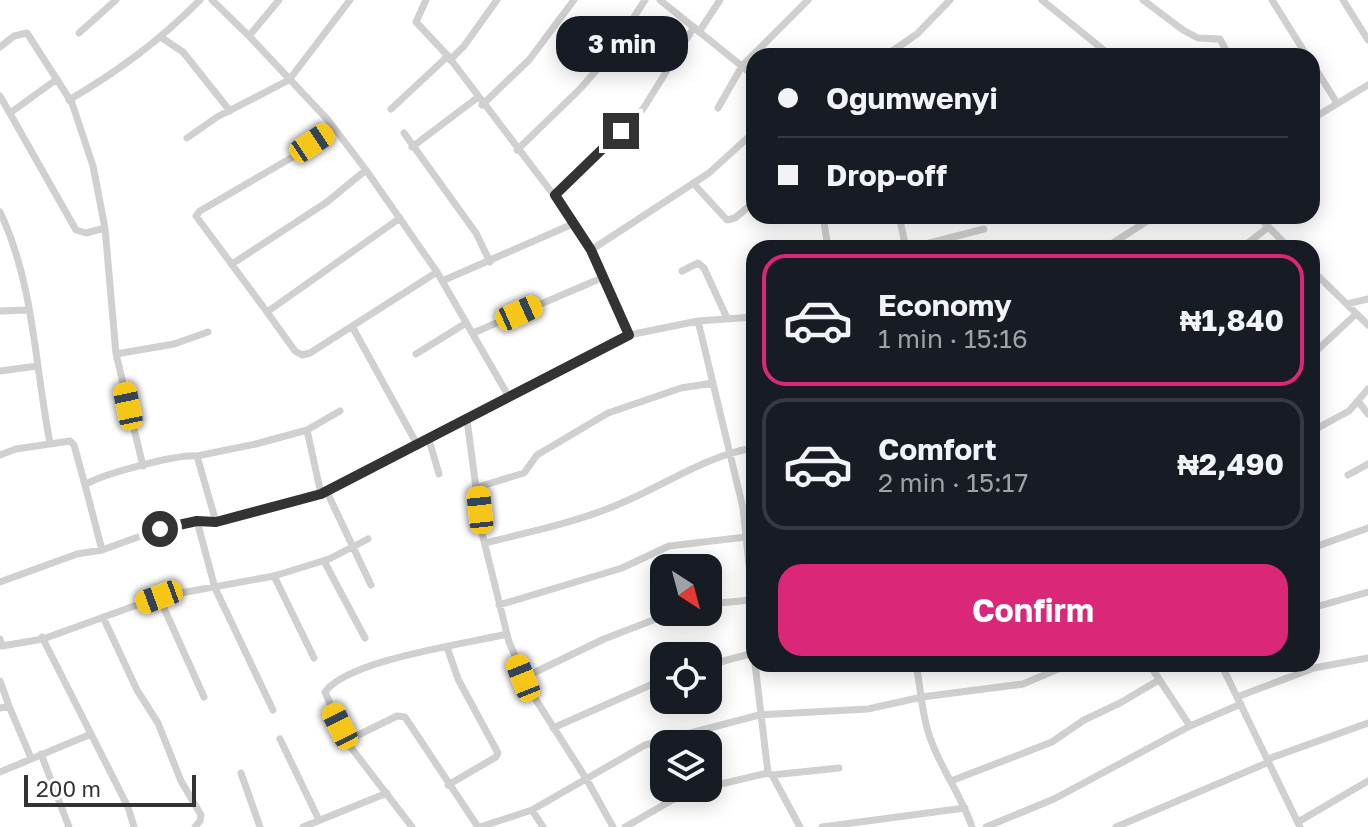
<!DOCTYPE html>
<meta charset="utf-8">
<style>
body{margin:0;font-family:"Golos Text",sans-serif;background:#20242c;color:#f1f3f6;height:100vh;display:flex;flex-direction:column;font-size:30px;white-space:nowrap}
*{box-sizing:border-box;margin:0}
p{font-size:26px;color:#9ea1a6}
.icon{flex:none;width:44px;height:44px;fill:none;stroke:currentColor;stroke-width:2;stroke-linecap:round;stroke-linejoin:round}
.map{position:relative;flex:1;overflow:hidden}
.drawer{position:absolute;left:746px;top:240px;width:574px;height:432px;display:flex;flex-direction:column;background:#171b24;border-radius:24px;box-shadow:0 4px 20px #0003}
.drawer>*{flex:none}
.hud{position:absolute;left:746px;top:48px;width:574px;height:176px;border-radius:24px;box-shadow:0 4px 20px #0003;display:grid;align-content:center;height:176px;padding:0 32px;background:#171b24}
.needle{width:52px;rotate:144deg}
.fabs{position:absolute;left:650px;top:554px;display:grid;gap:16px}
.fabs a{display:grid;place-items:center;width:72px;height:72px;border-radius:16px;background:#171b24;box-shadow:0 4px 20px #0003;font-size:40px}
.scale{position:absolute;left:24px;bottom:20px;width:172px;box-sizing:border-box;padding-left:8px;border:4px solid #333;border-top:0;font-size:22px;line-height:28px;white-space:nowrap;color:#333;-webkit-text-stroke:6px #fff;paint-order:stroke}
.end{position:absolute;width:36px;height:36px;margin:-18px;border:10px solid #333;background:#fff;box-shadow:0 0 0 4px #fff}
.from{border-radius:50%}
.bubble{position:absolute;height:56px;border-radius:24px;background:#171b24;box-shadow:0 4px 20px #0003;font-size:26px;font-weight:700;line-height:56px;text-align:center}
.car{position:absolute;width:24px;height:48px;margin:-24px -12px;border-radius:10px;box-shadow:0 0 6px 2px #0007;background:linear-gradient(#f5c518 24%,#345 0 40%,#f5c518 0 76%,#345 0 86%,#f5c518 0)}
.hud b{display:flex;align-items:center;gap:28px;height:76px;font-size:30px}
.hud b+b{border-top:2px solid #363941}
.hud i{width:20px;height:20px;background:#f1f3f6}
ul{padding:14px 0 0;list-style:none}
li{display:flex;align-items:center;gap:24px;height:132px;margin:0 16px 12px;padding:0 16px;border:4px solid #363941;border-radius:24px}
li div{flex:1}
li b{display:block;font-size:30px}
li em{font-style:normal;font-weight:700}
li.on{border-color:#db2777}
li>.icon{width:72px;height:72px;stroke-width:1.5}
.primary-button{display:flex;gap:16px;margin-top:auto;padding:16px 32px}
.primary-button a{flex:1;height:92px;border-radius:24px;background:#db2777;color:#fff;font-size:32px;font-weight:700;line-height:92px;text-align:center}
.map>svg:first-child{display:block}
</style>
<div class="map">
<svg width="1368" height="827" viewBox="0 0 1368 827">
<rect width="100%" height="100%" fill="#fff"/>
<g fill="none" stroke-linecap="round" stroke-linejoin="round">
<!-- street -->
<path stroke="#d0d0d0" stroke-width="7" d="M212,0L249,36L328,120L366,170L437,272L509,397
M426,0L416,22L448,56L575,223L591,250L629,335
M660,0L754,76
M1042,0L1111,56
M1143,0L1183,30L1198,38L1220,39L1229,56
M1272,0L1307,56
M1343,0L1368,40
M699,32L720,0
M79,33L116,0
M249,36L279,0
M162,38L183,52L230,111
M0,47L14,36L27,33L72,103L93,166L105,228L116,354L143,466
M885,56L917,34L950,0
M450,60L464,46L497,0
M1312,63L1337,103
M0,96L76,230L86,233L105,228
M69,100C120,70 159,41 200,0
M482,105L529,60L574,0
M718,108L742,66L808,0
M391,109L448,56
M10,113L57,79
M1312,119L1368,85
M404,133L476,233L490,262
M187,138L217,117L289,80L350,0
M412,147L477,98
M517,150L579,90L608,57L645,0
M693,183L727,220L735,218L754,202
M555,195L643,109L694,27
M0,212C34,283 35,367 50,443
M823,216L828,248
M899,216L906,248
M1258,216L1289,248
M400,218L267,312L295,351L302,355L310,353L437,272
M910,248L984,229
M1105,248L1155,216
M1242,248L1267,228
M591,250L709,173L754,132
M232,264L327,202L366,170
M1312,270L1368,325
M682,271L698,263L704,268L727,318
M442,281L575,223
M1347,304L1368,299
M0,311L28,310
M267,312L196,216L200,211L291,158L334,128
M698,321L743,508L751,584L754,656
M353,328L418,446
M473,333L604,277
M116,354L174,344L208,332
M416,354L466,323
M1312,355L1356,314
M0,371L37,366
M1358,401L1368,414
M467,420L482,533L509,642L531,692L587,780L613,827
M1312,431L1349,411L1368,389
M429,440L439,474
M0,455L16,449L70,441L74,445L85,485
M197,456L256,444L307,430
M1348,475L1368,464
M478,487L524,473L537,455L608,413L681,388L713,383
M326,490L371,585
M321,494L307,430L340,411
M197,521L215,588L273,710
M485,543C529,532 574,523 617,505C662,487 706,455 754,448
M1312,548L1368,528
M102,550L85,485C101,474 178,454 197,456L216,522
M324,561L365,638
M274,576L314,658
M0,582L77,554L102,550L160,529L197,521L216,522L321,494L629,335L698,321L754,317
M159,597L204,697
M708,604L751,600
M499,605L622,568L669,546L746,537
M1312,608L1368,592
M103,617L137,690L158,723L181,781L201,815L200,821L195,827
M42,637L128,807L134,827
M0,639L2,646L43,639L159,597L274,576L329,559L368,539
M447,647L458,679L498,753L496,757L448,785
M755,664L768,773L772,775L800,827
M916,664C921,690 922,718 932,743C943,772 962,797 972,827
M1149,664L1190,726
M1221,664L1300,827
M708,665L754,653
M523,678L604,639L674,612
M0,681L9,706L0,708
M1237,697L1314,668L1368,658
M9,706L31,758
M553,728L664,679
M280,739L319,820
M346,741L397,716L405,717L478,827
M41,754L69,827
M1268,759L1368,723
M0,772L91,734
M241,773L260,827
M772,775L839,768
M951,781L1052,742L1084,720L1120,703L1159,680
M708,787L768,773
M532,810L543,827
M1298,822L1368,781
M303,827L387,793
M412,827L346,741L325,692C348,660 465,644 507,634
M480,827L532,810L645,745L759,715L868,709L922,697L1023,684L1070,664
M625,827L674,799L706,788
M822,827L965,808
M986,827L1054,799L1190,726L1241,704
M1116,827L1269,762"/>
</g>
<g fill="none" stroke-linecap="round" stroke-linejoin="round">
<!-- route -->
<path stroke="#333" stroke-width="10" d="M160,529L197,521L216,522L321,494L629,335L591,250L555,195L621,131"/>
</g>
</svg>
<div class="fabs">
<a><svg class="needle" viewBox="-14 -14 28 28"><path d="M0-13l5 13h-10z" fill="#e53935"/><path d="M0 13l5-13h-10z" fill="#9ea1a6"/></svg></a>
<a><svg class="icon" aria-label="locate" viewBox="0 0 24 24"><circle cx="12" cy="12" r="6"/><path d="M12 2v4M12 18v4M2 12h4M18 12h4"/></svg></a>
<a><svg class="icon" aria-label="layers" viewBox="0 0 24 24"><path d="M12 4l9 5-9 5-9-5zM3 14l9 5 9-5"/></svg></a>
</div>
<div class="scale">200 m</div>
<i class="end from" style="left:160px;top:529px"></i>
<i class="end" style="left:621px;top:131px"></i>
<div class="bubble" style="left:556px;top:16px;width:132px">3 min</div>
<i class="car" style="left:312px;top:143px;rotate:56deg"></i>
<i class="car" style="left:519px;top:313px;rotate:66deg"></i>
<i class="car" style="left:128px;top:406px;rotate:348deg"></i>
<i class="car" style="left:480px;top:510px;rotate:354deg"></i>
<i class="car" style="left:159px;top:597px;rotate:250deg"></i>
<i class="car" style="left:523px;top:678px;rotate:338deg"></i>
<i class="car" style="left:340px;top:726px;rotate:333deg"></i>
<div class="hud">
<b><i class="from"></i>Ogumwenyi</b>
<b><i></i>Drop-off</b>
</div>
<section class="drawer">
<ul>
<li class="on"><svg class="icon" aria-label="car" viewBox="0 0 24 24"><path d="M5 17H2v-5l4-1 3-4h7l3 4 3 1v5h-3M9 17h6M6 11h13"/><circle cx="7" cy="17" r="2"/><circle cx="17" cy="17" r="2"/></svg><div><b>Economy</b><p>1 min · 15:16</p></div><em>₦1,840</em></li>
<li><svg class="icon" aria-label="car" viewBox="0 0 24 24"><path d="M5 17H2v-5l4-1 3-4h7l3 4 3 1v5h-3M9 17h6M6 11h13"/><circle cx="7" cy="17" r="2"/><circle cx="17" cy="17" r="2"/></svg><div><b>Comfort</b><p>2 min · 15:17</p></div><em>₦2,490</em></li>
</ul>
<div class="primary-button"><a>Confirm</a></div>
</section>
</div>
